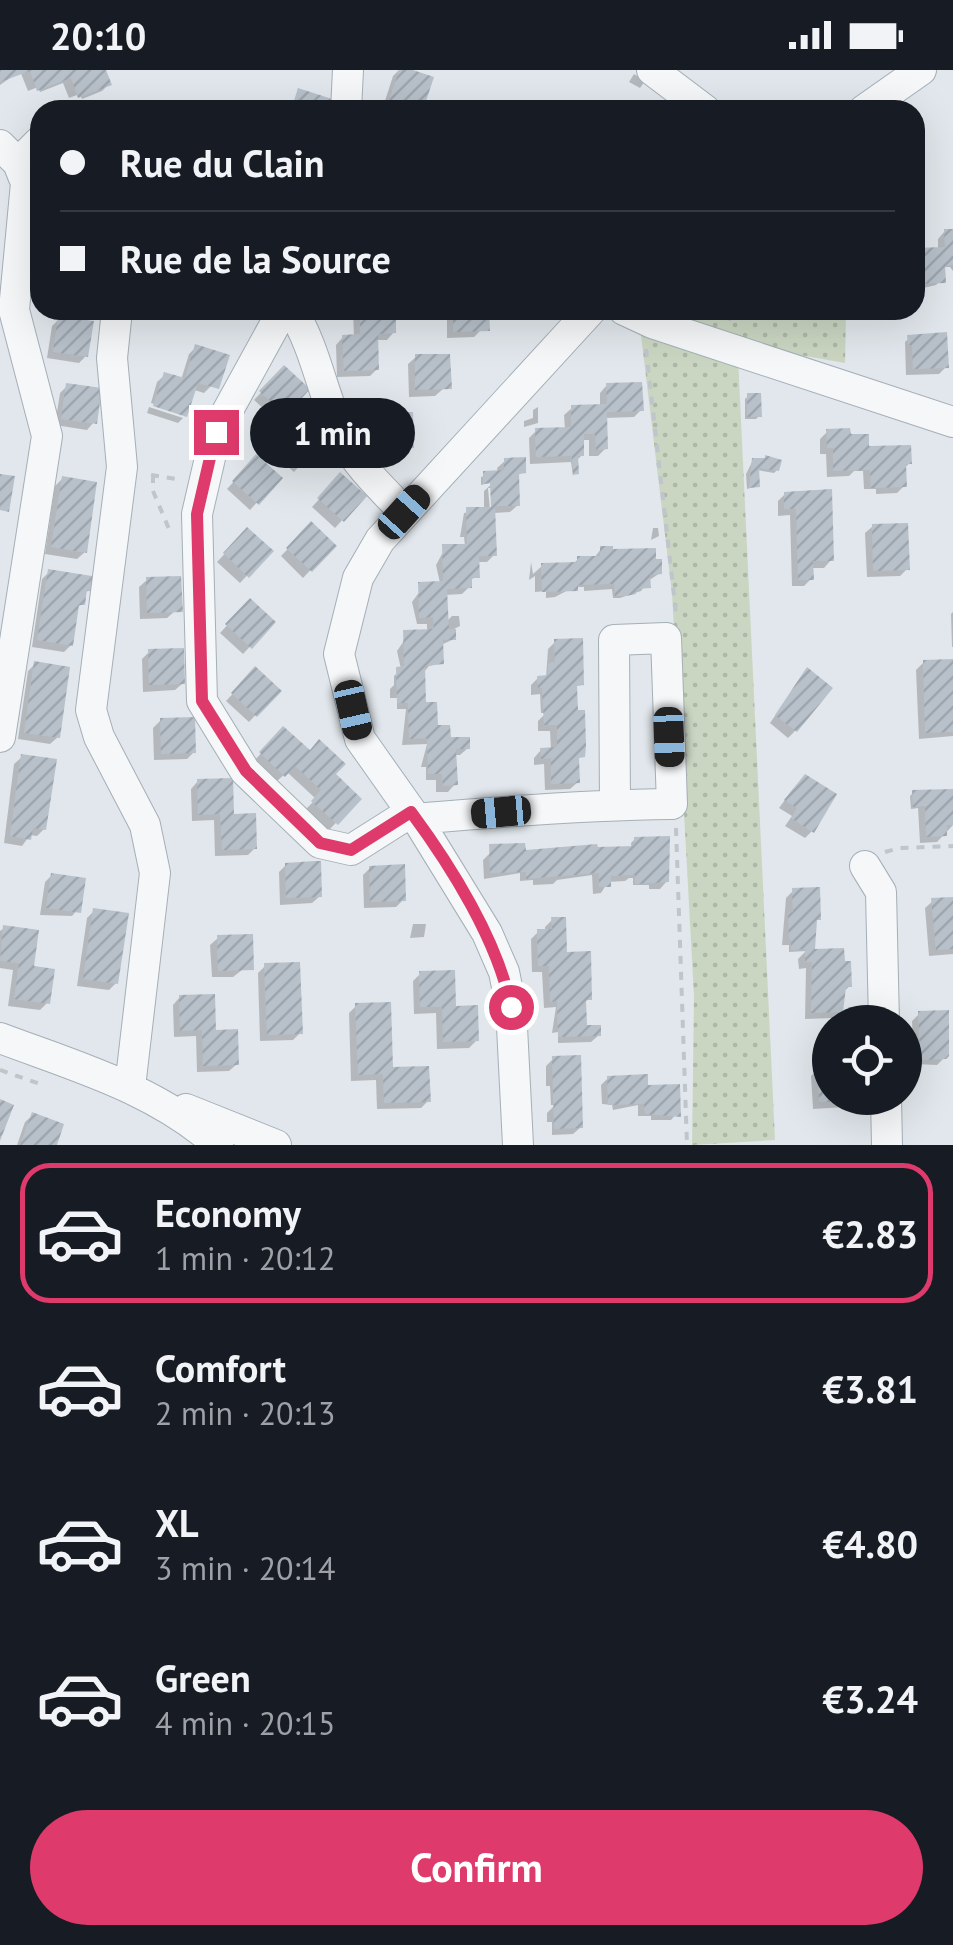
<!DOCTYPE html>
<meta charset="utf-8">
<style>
body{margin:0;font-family:"PT Sans",sans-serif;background:#242831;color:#f1f3f6;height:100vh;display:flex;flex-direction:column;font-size:38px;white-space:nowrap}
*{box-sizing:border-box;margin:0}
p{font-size:32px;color:#9ea1a6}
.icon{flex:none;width:55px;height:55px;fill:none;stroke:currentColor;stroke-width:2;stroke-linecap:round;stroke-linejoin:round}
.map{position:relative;height:1075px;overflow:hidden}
.panel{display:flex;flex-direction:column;background:#171b24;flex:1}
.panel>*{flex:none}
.hud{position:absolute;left:30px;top:30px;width:895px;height:220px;border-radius:30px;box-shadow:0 10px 40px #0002;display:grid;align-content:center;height:220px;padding:0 30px;background:#171b24}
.buttons{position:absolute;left:812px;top:935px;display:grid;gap:20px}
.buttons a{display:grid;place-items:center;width:110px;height:110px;border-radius:50%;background:#171b24;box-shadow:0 10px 40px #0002;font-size:50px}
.end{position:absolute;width:45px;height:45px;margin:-22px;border:12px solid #de3a6b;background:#fff;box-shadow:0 0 0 5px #fff}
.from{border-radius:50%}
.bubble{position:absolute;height:70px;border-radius:35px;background:#171b24;box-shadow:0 10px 40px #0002;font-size:32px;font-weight:700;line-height:70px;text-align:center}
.car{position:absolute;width:30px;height:60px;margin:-30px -15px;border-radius:12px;box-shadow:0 0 8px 2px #0007;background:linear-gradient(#222 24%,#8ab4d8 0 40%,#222 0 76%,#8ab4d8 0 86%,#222 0)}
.hud b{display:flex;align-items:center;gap:35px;height:95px;font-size:38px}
.hud b+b{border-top:2px solid #363941}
.hud i{width:25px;height:25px;background:#f1f3f6}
ul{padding:18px 0 0;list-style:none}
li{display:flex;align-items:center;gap:30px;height:140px;margin:0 20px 15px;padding:0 10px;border:5px solid transparent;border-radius:30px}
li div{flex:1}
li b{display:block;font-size:38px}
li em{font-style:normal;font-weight:700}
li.selected{border-color:#de3a6b}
li>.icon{width:90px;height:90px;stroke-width:1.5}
.cta{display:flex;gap:20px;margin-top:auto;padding:20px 30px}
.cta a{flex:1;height:115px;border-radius:60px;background:#de3a6b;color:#fff;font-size:40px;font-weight:700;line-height:115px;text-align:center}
.status{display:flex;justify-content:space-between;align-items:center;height:70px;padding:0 50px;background:#171b24;direction:ltr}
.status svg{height:28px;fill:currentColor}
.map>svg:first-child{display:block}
</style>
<div class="status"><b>20:10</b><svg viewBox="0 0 49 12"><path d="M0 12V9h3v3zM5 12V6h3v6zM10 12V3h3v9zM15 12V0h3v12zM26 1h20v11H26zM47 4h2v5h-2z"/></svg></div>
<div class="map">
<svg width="953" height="1075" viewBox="0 0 953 1075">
<defs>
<pattern id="green-dots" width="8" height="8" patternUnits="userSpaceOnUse" patternTransform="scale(2.5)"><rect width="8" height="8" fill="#cad6c2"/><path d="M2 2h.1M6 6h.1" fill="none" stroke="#aeb8a8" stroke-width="1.8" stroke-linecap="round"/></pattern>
<pattern id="building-hatch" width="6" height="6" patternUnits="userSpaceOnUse" patternTransform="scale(2.5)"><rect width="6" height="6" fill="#b8c1ca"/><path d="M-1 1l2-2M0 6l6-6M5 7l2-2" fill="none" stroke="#9ea6af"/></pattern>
</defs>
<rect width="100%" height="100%" fill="#e1e7ec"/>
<!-- green -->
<path fill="url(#green-dots)" d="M645,240H846L845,293L788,283Z
M640,257L738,287L775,1070L692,1075L694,926L672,523Z"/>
<!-- shadow -->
<path fill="#0003" d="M0,0H103L109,14L102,21L82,29L80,24L69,28L63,13L40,22L38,17L28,21L20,1L0,15Z
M399,0H405L421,40H385L383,37L393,6Z
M634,4L645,11L640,18L629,12Z
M945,161H953V201L950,197H943L944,207L936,215L915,220V181L938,180V169Z
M40,189V222L35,221Z
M215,240H239L233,246Z
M353,240H393L394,262L387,270H376L377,299L370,306L337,307L336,275L343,267H354Z
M447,240H486L481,260L474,267L447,268Z
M59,249L86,286L79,293L47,288L52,256Z
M913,265L946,297L939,304L906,305L905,272Z
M196,277L220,307L204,323L188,318L192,325L184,347V344L151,333L157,312L165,305L181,310L189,284Z
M416,287L443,319L435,326L409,327L408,294Z
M284,298L302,324L277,351L254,330Z
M607,315L641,340L634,347L605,348L606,378L598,386H589V370H581L582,385L576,391L573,406L571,392L530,394L529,368L536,361L565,360L564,345L572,338L600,337V323Z
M67,316L94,352L87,360L55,355L60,323Z
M748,326L759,346L756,349H745V329Z
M149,337L183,348L178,353L147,343Z
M538,337V353L524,357V351L533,348V340Z
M378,346L411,377L404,384L372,385L371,353Z
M296,354L323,371L294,402L270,381Z
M827,362L848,367L867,378L910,393L904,398V416L897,423L876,424V419H864L863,401H854L849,406L827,407L826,384H820V369Z
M256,387L279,408L250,440L227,419Z
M753,390L777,400L774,403L757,400V416L747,419L746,404Z
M505,391L524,402L516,406L518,435L510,442L494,443L493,418H488L494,485L487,492H477V507L469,510V517L462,524L445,525L446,552L452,546H459L460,556L454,559V569L441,575L442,593L429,596L423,603L424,634L435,658L448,670L468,678L460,685H454L455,714L448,722H436V710H426V697H421L427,674L402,675L406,639H397V628H390V619L394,615V606L401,599L397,581L410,562H427V554H417L412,532L425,514L440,513L436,495L442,484L449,477L465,476L464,467H460L464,443L484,439V421L494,412L481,415V407L498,403L497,398Z
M341,405L364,426L335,458L312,437Z
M62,409L85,482L77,489L45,484L55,416Z
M829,421L831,490L824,498H811V509L804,516H792L790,445L778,446V431L785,424Z
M311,455L333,476L303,508L281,486Z
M873,456L907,499L900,506L867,507L865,463Z
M653,458H658L659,466L651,470Z
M247,460L270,481L240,513L217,492Z
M601,479L660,503L648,511L641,521L620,528H613L612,519L584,521V517H574L555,527L546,528V521L535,522V506L529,510L531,492L533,504L542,496L572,495L578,489L594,488Z
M49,502L94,520L84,522L83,534L77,537L71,575L64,582L32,577L42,509Z
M147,510L175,541L167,548L140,549L139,517Z
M250,531L273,552L243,584L220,563Z
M953,542V577H952L951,544Z
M555,572L581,614L575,617L582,686L577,689L578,712L570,719L545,720L544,694L534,695V688L541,680H551L550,661H538V651L546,643H541L540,624L531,625V615L538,608H546L548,579Z
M149,582L183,613L175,620L143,622L142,589Z
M953,591V666L919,669L916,600L924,592Z
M35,594L58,667L50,674L18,669L28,601Z
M255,600L278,621L249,652L226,631Z
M801,608L795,661L788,668L770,653Z
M161,650L194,682L187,689L154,690L153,658Z
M283,659L328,709L359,729L329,760L306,739L316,729L287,702L276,712L254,691Z
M22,687L44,759L37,766L30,765L22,776L4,773L14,694Z
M198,711L226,737L255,778L248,785L215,786L214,750L192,751L191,719Z
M793,719L812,761L805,768L785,756L792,746L779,738Z
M953,721V755L937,772L920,773L918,738L911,739L910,726L913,723Z
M668,769L667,811L660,819H649V815H633V808H629L625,811L608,812L601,823L593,824L592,805L557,810L553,814L533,815V810L520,811V803L484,809L483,790L490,783L596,786L632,783L631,773L634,770Z
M286,795L320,826L312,833L280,835L279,802Z
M370,798L403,830L396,837L364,838L363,805Z
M52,805L79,838L72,846L40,845L45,812Z
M794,820L809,882L850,916L842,923L841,941L833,948L805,949L806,898L799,899L798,889L806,881L789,882V875H782L786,828Z
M953,830V884L929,886L925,838L933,831Z
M94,841L116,913L109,920L77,916L87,848Z
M552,850L565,884L590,929L584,932L585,958L599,965L591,972L558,973V962L552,963L556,937L544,938L542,902H532L531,869L538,862H545V857Z
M413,854H426L424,867L410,868Z
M4,858L47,933L40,940L8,936L13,900L0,898V861Z
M218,868L251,893L233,907H212L210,875Z
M265,896L300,963L293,970L260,971L258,903Z
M420,904L448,930L477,970L469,978L437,979L436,943L414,944L413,911Z
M180,927L237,994L229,1001L197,1002L196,966L174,967L173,935Z
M356,936L391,1000L428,1031L421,1038L377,1039L376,1010L351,1011L349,943Z
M920,943L947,985L937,995L914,994L912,951Z
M553,989L581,1057L573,1064L552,1065V1052H547V1043L555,1035H551L550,1016H546V996Z
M819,998H830V1028H853L845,1037L813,1039L811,1006Z
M608,1008L642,1018L678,1042L671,1050H651V1046H638V1035L613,1040L612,1035L602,1034L601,1015Z
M33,1045L54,1075H17L25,1052Z"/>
<!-- building -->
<path fill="url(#building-hatch)" d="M0,0H106L112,15L78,28L71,8L37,21L30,1L0,12Z
M399,0H413L434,7L423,40H386Z
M298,18L332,29L329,40H291Z
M944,159H953V195L945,196L946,213L915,214V178L945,177Z
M360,240H396V263L378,264L379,300L344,301L342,265L360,264Z
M453,240H489L490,261L453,262Z
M58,246L94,251L88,287L53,282Z
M947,262L949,298L913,299L912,275H908L907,265Z
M195,274L230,285L219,319L198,313L187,347L153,336L164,302L185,308Z
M415,284H450L452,319L415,320Z
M284,295L310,319L286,346L259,321Z
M642,312L644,341L607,342L608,379L596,380L595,364H584V386H578L579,404L573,405L572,386L536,387L535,358L571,357V335L607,334L606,313Z
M66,313L102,318L97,354L61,349Z
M747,323H761L762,347H747Z
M407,342H413L414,378L378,379L377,343Z
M300,346L326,370L302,397L276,373Z
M850,358L851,364H869V376L911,375L912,394H906L907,417L871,418L870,400L833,401V378H827L826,359Z
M256,384L283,408L259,435L232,411Z
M765,385L782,390L779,401L759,398L760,417L749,418L752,388H765Z
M526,387V403L519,404L520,436H495L497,486H479L480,508H472V518L447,519L449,559H456V570H443L444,594L425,596L426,632H437L438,655H450L451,667H470V679H456L458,715L443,716L442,704H428L427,668L409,669L408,633H397L396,597L404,596L403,560L434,559L433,547L419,548L418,512L443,511L442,474H467L466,437H491L490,413L483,414V401L504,400V388Z
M340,402L367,426L344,452L317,428Z
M0,404L15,406L9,442L0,440Z
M62,406L97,412L87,483L51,477Z
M832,419L834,491H813L814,510H798L796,439H784V422Z
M311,451L337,476L312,502L286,478Z
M908,453L910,500L873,501L872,454Z
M247,457L274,481L249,508L223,483Z
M600,476H613V479L656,478V489H662V504L650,505L651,518L636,519V524L626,526H615L614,514L578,515V521L542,522L541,493L577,492V486H600Z
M48,499L98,507L96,521L87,519L85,535H79L73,576L37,570Z
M181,506L183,542L147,543L146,507Z
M250,528L276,552L252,579L225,554Z
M583,568L584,615L577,616L578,640H585L586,676L585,687L579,688L580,713L551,714V688L541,689L540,678L557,677V655H544L542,618H538L537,606L548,605V593L555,592L554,569Z
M184,578L185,614L149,615L148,579Z
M953,589V662L925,663L923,590Z
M34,591L70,597L60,668L24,663Z
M255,596L282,621L257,647L231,623Z
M807,597L833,618L797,662L775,645Z
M195,647L196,683L161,684L160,648Z
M283,656L310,680L319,669L346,694L336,704L362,729L338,755L311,731L321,720L295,696L285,707L259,682Z
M21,684L57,689L46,760L33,758L31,770L10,766Z
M805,704L837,724L814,763L791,748L797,738L784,730Z
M233,708L234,744L256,743L257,779L222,780L220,744L198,745L197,709Z
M953,719V755H947V766L926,767L925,736L913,737L912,720Z
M670,766L669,812L635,814V805L611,806V817H599V803L526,809V802L490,803L489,774L525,773L526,780L597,774L598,777L634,776V767Z
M315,791H321L322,827L286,828L285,793Z
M405,794L406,831L370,832L369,796Z
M51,803L86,808L81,843L46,838Z
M820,817L821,850H817L815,879L844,878L845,891H851L852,917H846L843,942L811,943L812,892H805V879L791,880V869H789L788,843L793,842L792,818Z
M953,827V879L936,880L931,828Z
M93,838L129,843L118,914L83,909Z
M551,847H566L567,882L591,881L592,930H586L587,955H601V966L558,967L557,931L550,932L549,896H538L537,859H552Z
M3,855L39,860L34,896L55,899L50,934L14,929L19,893L0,891Z
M253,864L254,900L218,901L217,865Z
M300,892L303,964L267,965L264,893Z
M455,900L456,936L478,935L479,971L443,972L442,937H420L419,901Z
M215,924L216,960L238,959L239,995L203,996L202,960L180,961L179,925Z
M391,932L393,997L429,996L431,1032L384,1033L383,1004L358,1005L355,933Z
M949,940V986L946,989L923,990L920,987L918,941Z
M581,985L583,1058L554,1059L552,986Z
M830,995V1028H859V1031L819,1032L817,996Z
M648,1004V1015L680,1014L681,1047L645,1044L644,1034L608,1035L607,1006Z
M0,1029L14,1035L0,1071Z
M32,1042L64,1054L57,1075H20Z"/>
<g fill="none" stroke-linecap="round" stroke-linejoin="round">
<!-- minor casing -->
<g stroke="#a5afb7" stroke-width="32">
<path id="minor" d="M652,0L705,40
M346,40L348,0
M864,40L921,0
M0,75L18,93L26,113L14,240L47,366L0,667
M18,93L40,71
M117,240L112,288L122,397L91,640L99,667L145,755L155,803L130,1017
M283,240L216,362L197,444L202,631L245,701L320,773L351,780L411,742
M292,240C317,280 323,329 344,370C359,398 383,419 404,442
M624,240L652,253L953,352
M420,754L426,748C508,741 589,735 672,734L666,568L614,570L615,734
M865,796L881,822L884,952
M0,968C77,997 156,1019 218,1075
M886,1028L887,1075
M186,1039L276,1075
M518,1075L511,937L504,902L487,863L420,754L360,669L339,584L358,508L380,470L591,240"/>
</g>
<!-- path -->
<path stroke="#bfc5ca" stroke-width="4" stroke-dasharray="8 8" stroke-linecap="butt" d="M729,251L732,240
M646,279L676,543
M151,405L176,409
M153,405V421L169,459
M676,758L687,1075
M885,782L900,778L953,776
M0,1000L43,1015"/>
<!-- minor -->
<use href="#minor" stroke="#f5f7f9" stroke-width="30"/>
</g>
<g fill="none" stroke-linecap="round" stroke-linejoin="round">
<!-- route -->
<path stroke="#de3a6b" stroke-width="12" d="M216,362L197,444L202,631L246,701L320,773L351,780L411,742C451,796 498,871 511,937"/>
</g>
</svg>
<div class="buttons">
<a><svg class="icon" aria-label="locate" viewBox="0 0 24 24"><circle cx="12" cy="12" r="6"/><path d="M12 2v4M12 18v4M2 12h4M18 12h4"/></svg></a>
</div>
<i class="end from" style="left:511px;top:937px"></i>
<i class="end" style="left:216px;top:362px"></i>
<div class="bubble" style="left:250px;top:328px;width:165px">1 min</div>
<i class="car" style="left:404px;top:442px;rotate:42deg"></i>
<i class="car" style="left:353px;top:640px;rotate:167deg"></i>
<i class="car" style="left:669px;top:667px;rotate:178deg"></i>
<i class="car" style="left:501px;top:742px;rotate:265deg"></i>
<div class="hud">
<b><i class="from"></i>Rue du Clain</b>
<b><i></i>Rue de la Source</b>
</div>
</div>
<section class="panel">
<ul>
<li class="selected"><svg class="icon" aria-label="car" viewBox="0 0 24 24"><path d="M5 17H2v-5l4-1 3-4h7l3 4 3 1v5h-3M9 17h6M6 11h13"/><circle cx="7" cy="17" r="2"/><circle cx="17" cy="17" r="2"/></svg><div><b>Economy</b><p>1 min · 20:12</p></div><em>€2.83</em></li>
<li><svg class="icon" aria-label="car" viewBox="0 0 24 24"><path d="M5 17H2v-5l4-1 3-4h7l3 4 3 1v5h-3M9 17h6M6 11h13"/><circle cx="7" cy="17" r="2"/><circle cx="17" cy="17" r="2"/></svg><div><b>Comfort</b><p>2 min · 20:13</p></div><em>€3.81</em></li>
<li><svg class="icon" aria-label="car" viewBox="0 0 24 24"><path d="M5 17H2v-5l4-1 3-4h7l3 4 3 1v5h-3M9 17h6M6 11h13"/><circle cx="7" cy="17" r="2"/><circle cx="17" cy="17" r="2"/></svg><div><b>XL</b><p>3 min · 20:14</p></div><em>€4.80</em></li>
<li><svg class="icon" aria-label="car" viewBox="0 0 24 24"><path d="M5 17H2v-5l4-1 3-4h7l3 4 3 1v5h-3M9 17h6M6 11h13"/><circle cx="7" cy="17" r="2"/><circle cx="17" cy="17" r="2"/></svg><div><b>Green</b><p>4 min · 20:15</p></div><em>€3.24</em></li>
</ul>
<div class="cta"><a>Confirm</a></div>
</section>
